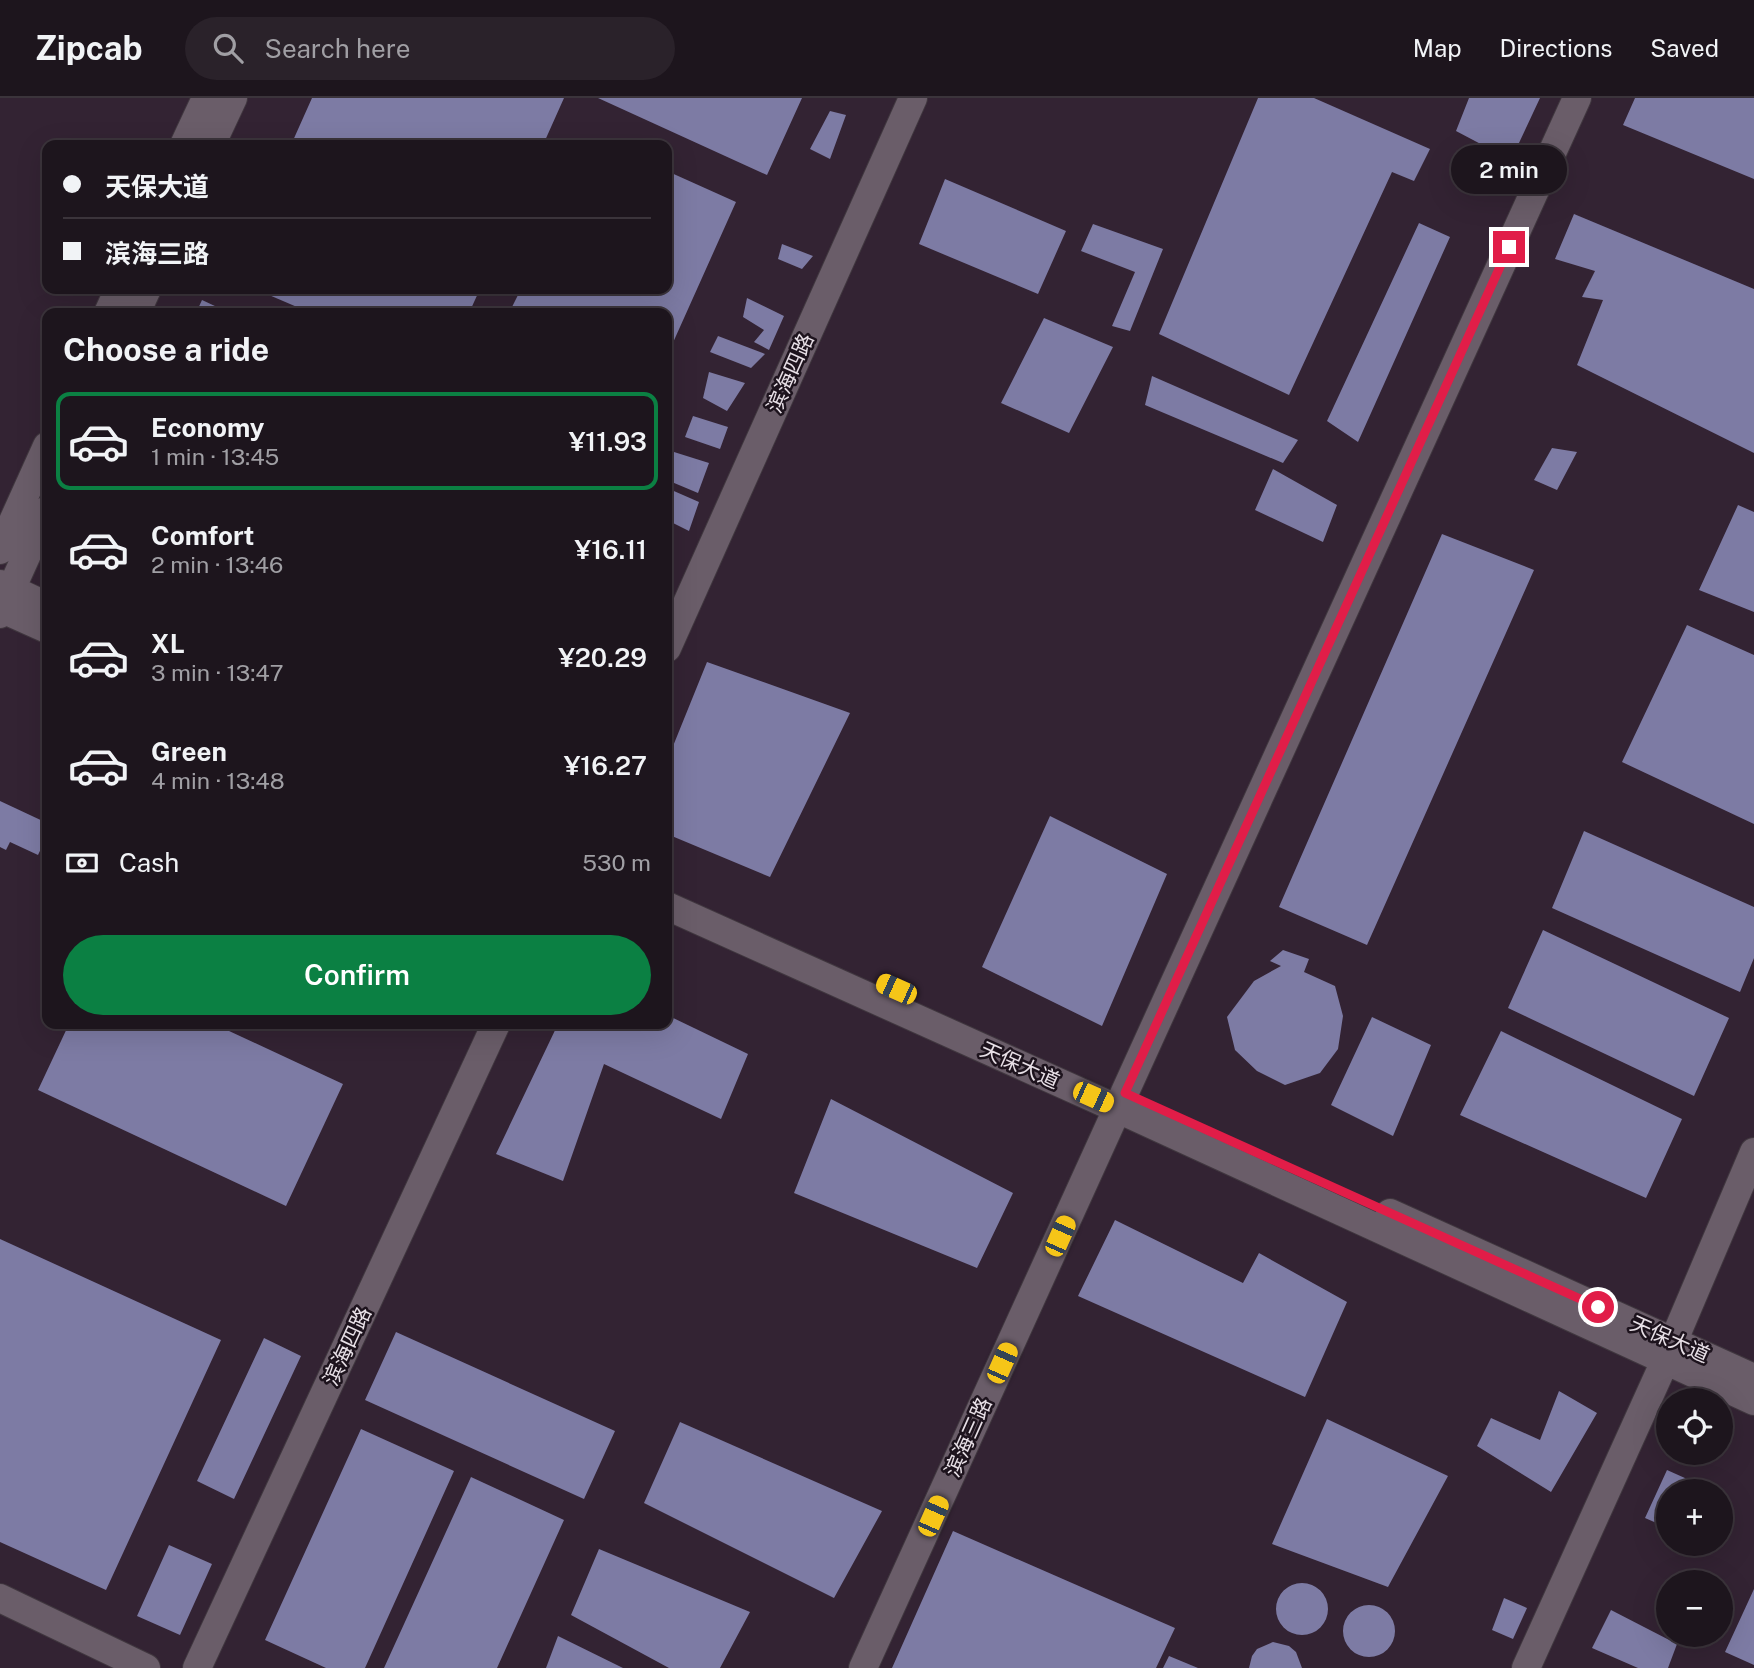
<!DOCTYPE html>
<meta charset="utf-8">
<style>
body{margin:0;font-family:"Public Sans","Noto Sans SC",sans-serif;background:#2a222a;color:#f1f3f6;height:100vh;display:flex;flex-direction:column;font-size:26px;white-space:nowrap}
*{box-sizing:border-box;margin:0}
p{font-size:23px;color:#a09fa4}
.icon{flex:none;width:38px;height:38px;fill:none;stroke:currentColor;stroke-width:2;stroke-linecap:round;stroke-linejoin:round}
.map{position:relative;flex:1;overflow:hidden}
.panel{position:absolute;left:42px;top:210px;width:630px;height:721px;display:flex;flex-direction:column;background:#1d151d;border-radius:14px;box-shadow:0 7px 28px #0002,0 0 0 2px #3b343b}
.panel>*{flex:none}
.banner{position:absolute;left:42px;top:42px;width:630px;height:154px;border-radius:14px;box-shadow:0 7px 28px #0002,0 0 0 2px #3b343b;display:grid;align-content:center;height:154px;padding:0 21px;background:#1d151d}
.buttons{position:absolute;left:1656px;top:1290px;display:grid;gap:14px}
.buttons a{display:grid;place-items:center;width:77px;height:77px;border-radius:50%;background:#1d151d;box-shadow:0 7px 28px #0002,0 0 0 2px #3b343b;font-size:35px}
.end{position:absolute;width:32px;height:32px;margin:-16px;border:9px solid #e11d48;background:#fff;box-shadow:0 0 0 4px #fff}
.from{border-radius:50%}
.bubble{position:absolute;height:49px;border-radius:24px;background:#1d151d;box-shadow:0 7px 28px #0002,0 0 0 2px #3b343b;font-size:23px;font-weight:600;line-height:49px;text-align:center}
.car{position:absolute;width:21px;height:42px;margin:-21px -10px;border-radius:9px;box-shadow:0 0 5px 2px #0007;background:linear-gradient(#f5c518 24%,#345 0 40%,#f5c518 0 76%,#345 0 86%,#f5c518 0)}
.banner b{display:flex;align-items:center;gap:24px;height:66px;font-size:26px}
.banner b+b{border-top:2px solid #3b343b}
.banner i{width:18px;height:18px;background:#f1f3f6}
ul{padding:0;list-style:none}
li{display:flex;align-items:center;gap:21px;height:98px;margin:0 14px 10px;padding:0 7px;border:4px solid transparent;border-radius:14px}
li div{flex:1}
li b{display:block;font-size:26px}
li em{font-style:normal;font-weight:600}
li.current{border-color:#0b8043}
li>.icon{width:63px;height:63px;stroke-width:1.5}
h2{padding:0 21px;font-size:32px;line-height:84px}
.pay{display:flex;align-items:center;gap:18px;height:77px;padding:0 21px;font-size:26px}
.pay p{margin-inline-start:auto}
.action{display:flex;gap:14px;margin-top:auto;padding:14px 21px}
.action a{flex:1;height:80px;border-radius:42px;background:#0b8043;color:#fff;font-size:28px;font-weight:600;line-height:80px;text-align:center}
header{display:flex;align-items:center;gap:42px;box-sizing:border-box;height:98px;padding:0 35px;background:#1d151d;border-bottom:2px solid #3b343b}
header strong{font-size:33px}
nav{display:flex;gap:38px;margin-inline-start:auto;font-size:24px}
.search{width:490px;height:63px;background:#2a222a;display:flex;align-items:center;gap:18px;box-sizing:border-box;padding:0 24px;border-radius:38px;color:#a09fa4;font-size:26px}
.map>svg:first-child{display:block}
</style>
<header>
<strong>Zipcab</strong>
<div class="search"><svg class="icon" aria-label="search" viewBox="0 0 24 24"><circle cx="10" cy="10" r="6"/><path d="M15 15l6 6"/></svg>Search here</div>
<nav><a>Map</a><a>Directions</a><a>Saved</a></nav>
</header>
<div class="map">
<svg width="1754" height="1570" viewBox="0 0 1754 1570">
<rect width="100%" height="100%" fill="#271c27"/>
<!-- built -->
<path fill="#332333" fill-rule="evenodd" d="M0,0H1754V1570H0ZM47,47H667V191H47ZM47,215H667V926H47ZM1668,1302H1720V1354H1668ZM1668,1393H1720V1446H1668ZM1668,1484H1720V1536H1668Z"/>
<!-- building -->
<path fill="#7d7ba4" d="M312,0H564L543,47H291Z
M598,0H802L767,77Z
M1258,0H1314L1430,51L1414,83L1392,74L1289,297L1159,236Z
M1469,0H1540L1511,62L1456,33Z
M1635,0H1754V81L1623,27Z
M830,13L846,17L830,61L810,51Z
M667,73L736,104L667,258V215H509L521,191H667Z
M945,81L1066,133L1038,196L919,146Z
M1574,116L1754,191V355L1577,267L1603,202L1582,199L1595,173L1555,161Z
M1419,125L1450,139L1358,344L1327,323Z
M1093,126L1163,151L1130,233L1112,228L1135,174L1081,153Z
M782,146L813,158L802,171L778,161Z
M255,191H480L469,215H311Z
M747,200L784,218L769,252L754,244L764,232L743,219Z
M202,202L230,215H196Z
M1044,220L1113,249L1069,335L1001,305Z
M718,238L765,256L751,270L710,254Z
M709,274L745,285L727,313L703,300Z
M1152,278L1298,342L1283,365L1145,307Z
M693,318L728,329L720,351L685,339Z
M1552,350L1577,354L1557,392L1534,382Z
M674,354L709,365L698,395L667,382Z
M1273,371L1337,407L1323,444L1255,412Z
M667,390L699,404L689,433L667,422Z
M1738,407L1754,414V514L1699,492Z
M1442,436L1534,472L1367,847L1279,809Z
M1687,527L1754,557V726L1622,664Z
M707,564L850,615L770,779L667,736V663Z
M0,703L47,725V738L38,757L10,744L6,752L0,749Z
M1050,718L1167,776L1102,928L982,869Z
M1584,733L1754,809V860L1740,894L1552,810Z
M1543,832L1729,920L1694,998L1508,910Z
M1283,852L1309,861L1304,874L1335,888L1343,918L1338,951L1320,975L1285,987L1257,973L1235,952L1227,919L1254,883L1281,868L1270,863Z
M667,917L748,956L721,1021L604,966L563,1083L496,1056L558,926H667Z
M1372,919L1431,947L1393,1038L1331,1007Z
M69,926H214L343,986L286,1108L38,992Z
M1501,933L1682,1021L1646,1100L1460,1017Z
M831,1001L1013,1095L977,1170L794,1095Z
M1115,1122L1243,1185L1259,1155L1347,1204L1305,1299L1078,1198Z
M0,1141L221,1242L106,1492L0,1444Z
M396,1234L615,1333L584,1401L365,1302Z
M264,1240L301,1258L234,1401L197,1383Z
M1559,1293L1597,1315L1551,1394L1477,1348L1491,1320L1540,1342Z
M1327,1321L1448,1378L1388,1489L1272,1446Z
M680,1324L882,1413L834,1500L644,1405Z
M361,1331L454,1373L365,1570H326L265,1542Z
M1667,1372L1714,1393H1668V1430L1645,1420Z
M471,1379L564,1422L497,1570H384Z
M953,1433L1175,1530L1156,1570H892Z
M169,1447L212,1466L180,1537L137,1518Z
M599,1451L750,1514L720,1570H669L571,1517Z
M1276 1511a26 26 0 1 1 52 0a26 26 0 1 1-52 0Z
M1754,1491V1567L1725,1554Z
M1504,1500L1527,1510L1513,1541L1492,1532Z
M1343 1533a26 26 0 1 1 52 0a26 26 0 1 1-52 0Z
M1611,1512L1677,1546L1668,1570H1638L1592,1550Z
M558,1538L623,1570H546Z
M1273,1544L1289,1548L1296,1554L1302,1570H1249L1252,1558L1257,1551Z
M1169,1558L1198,1570H1163Z"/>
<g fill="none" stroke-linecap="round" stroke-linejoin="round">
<!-- secondary casing -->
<g stroke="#40373f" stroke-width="30">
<path id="secondary" d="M184,47L206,0
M211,47L233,0
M108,215L119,191
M136,215L147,191
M0,452L47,348
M0,486L47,508
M0,510L47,531
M0,516L47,412
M667,550L913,0
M667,808L1118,1011L1754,1303
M1390,1115L1754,1280
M0,1500L146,1570
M197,1570L496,926
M863,1570L1577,0
M1526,1570L1665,1263L1754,1054"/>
</g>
<!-- secondary -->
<use href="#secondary" stroke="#6a5d69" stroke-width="28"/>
</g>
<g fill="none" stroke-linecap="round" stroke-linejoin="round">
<!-- route -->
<path stroke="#e11d48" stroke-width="9" d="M1509,149L1125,995L1598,1209"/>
</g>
<g text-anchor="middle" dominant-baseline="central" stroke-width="5" stroke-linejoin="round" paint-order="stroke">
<!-- street labels -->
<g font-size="21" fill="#e8e0e7" stroke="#1d131d">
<text transform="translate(790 275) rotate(-66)">滨海四路</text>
<text transform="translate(1020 967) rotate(24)">天保大道</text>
<text transform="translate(1670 1241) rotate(24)">天保大道</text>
<text transform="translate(347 1248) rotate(-65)">滨海四路</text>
<text transform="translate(968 1339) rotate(-66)">滨海三路</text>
</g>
</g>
</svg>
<div class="buttons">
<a><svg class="icon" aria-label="locate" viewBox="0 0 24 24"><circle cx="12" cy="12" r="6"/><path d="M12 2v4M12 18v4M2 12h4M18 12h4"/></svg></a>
<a>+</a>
<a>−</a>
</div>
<i class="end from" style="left:1598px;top:1209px"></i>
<i class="end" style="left:1509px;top:149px"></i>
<div class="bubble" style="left:1451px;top:47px;width:116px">2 min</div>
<i class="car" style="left:896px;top:891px;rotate:294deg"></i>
<i class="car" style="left:1093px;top:999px;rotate:114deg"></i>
<i class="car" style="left:1060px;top:1138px;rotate:24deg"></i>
<i class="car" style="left:1002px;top:1265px;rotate:24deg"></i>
<i class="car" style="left:933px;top:1418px;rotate:24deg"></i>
<div class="banner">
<b><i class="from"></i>天保大道</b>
<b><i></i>滨海三路</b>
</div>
<section class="panel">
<h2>Choose a ride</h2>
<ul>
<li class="current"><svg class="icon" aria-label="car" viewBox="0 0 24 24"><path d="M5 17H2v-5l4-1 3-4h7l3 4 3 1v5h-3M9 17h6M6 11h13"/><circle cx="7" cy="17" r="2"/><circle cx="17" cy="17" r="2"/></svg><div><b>Economy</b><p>1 min · 13:45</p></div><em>¥11.93</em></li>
<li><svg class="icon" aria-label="car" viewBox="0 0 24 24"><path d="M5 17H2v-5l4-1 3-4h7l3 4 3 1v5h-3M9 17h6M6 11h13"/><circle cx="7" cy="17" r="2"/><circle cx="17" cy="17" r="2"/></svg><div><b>Comfort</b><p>2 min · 13:46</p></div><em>¥16.11</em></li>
<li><svg class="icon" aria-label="car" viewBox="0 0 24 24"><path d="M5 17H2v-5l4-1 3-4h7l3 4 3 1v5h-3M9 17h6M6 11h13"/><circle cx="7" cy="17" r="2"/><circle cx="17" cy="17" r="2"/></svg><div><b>XL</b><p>3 min · 13:47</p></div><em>¥20.29</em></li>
<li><svg class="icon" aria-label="car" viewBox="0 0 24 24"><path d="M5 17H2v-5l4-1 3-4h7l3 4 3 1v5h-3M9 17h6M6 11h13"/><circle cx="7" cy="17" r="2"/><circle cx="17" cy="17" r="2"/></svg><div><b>Green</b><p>4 min · 13:48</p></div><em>¥16.27</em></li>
</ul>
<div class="pay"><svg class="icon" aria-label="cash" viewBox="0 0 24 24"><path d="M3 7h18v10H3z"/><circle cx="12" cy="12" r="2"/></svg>Cash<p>530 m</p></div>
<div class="action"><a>Confirm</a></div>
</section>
</div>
